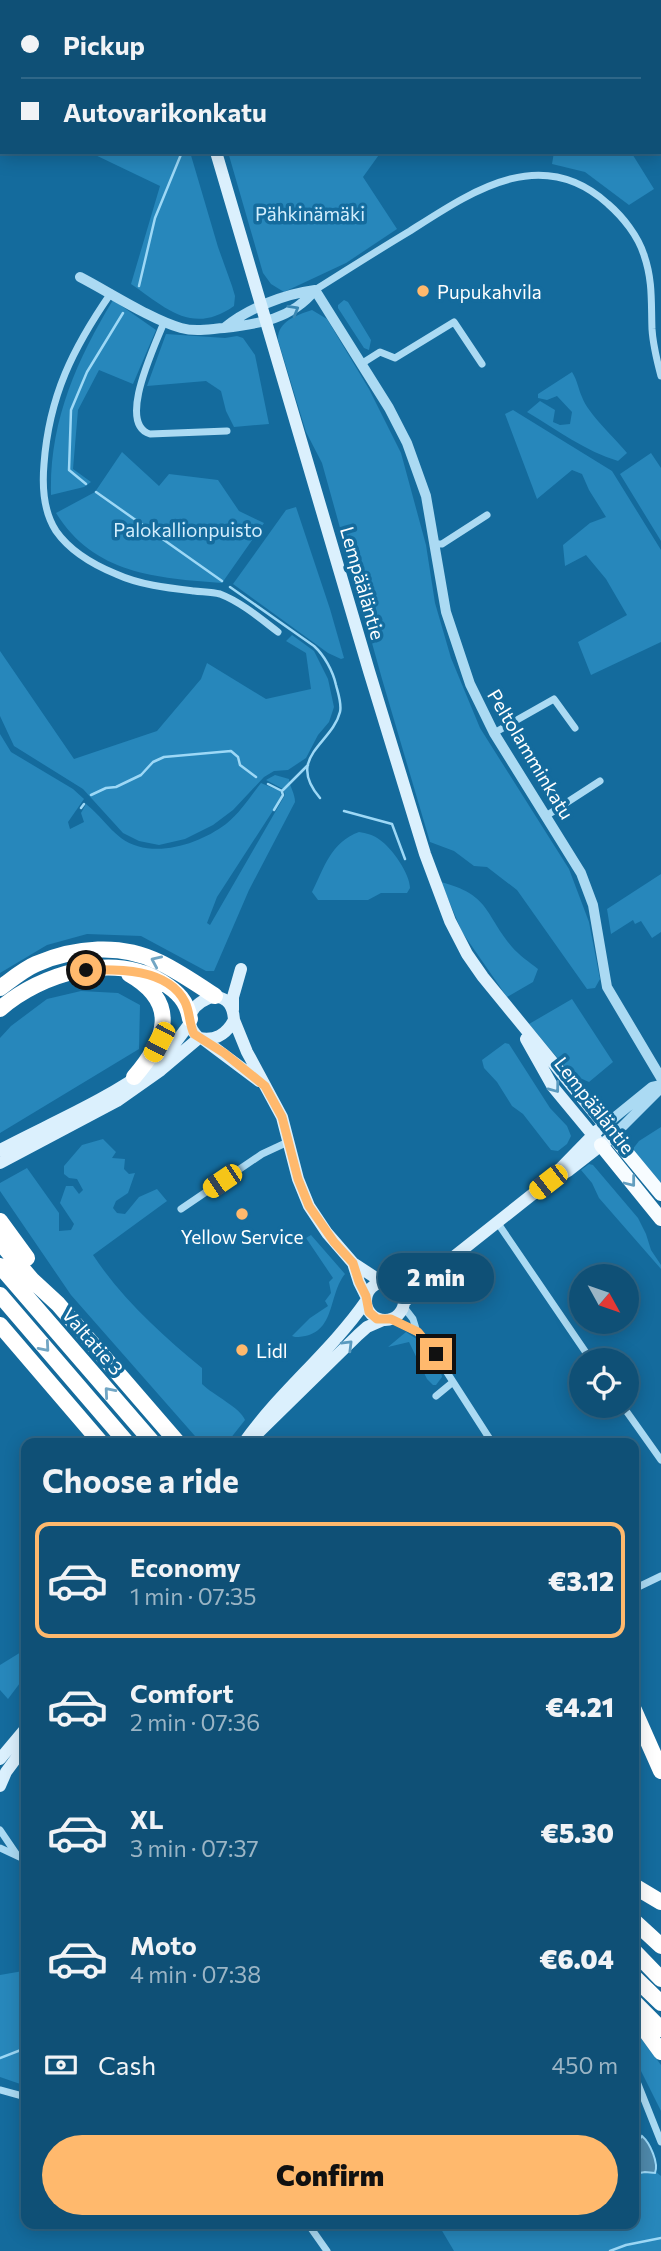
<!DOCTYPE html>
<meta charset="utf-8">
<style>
body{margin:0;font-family:Commissioner,sans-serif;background:#18577b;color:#f1f3f6;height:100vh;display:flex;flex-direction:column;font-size:26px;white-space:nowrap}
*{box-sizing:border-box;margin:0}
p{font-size:23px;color:#9bb5c5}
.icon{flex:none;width:38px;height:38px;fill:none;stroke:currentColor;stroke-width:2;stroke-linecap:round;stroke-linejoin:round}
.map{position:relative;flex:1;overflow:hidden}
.side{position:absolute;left:21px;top:1438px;width:618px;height:791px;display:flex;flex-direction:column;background:#0f5076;border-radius:14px;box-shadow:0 4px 18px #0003,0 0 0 2px #2f6788}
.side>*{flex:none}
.guide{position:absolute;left:0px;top:0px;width:662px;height:154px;box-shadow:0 4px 18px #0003,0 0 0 2px #2f6788;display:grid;align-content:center;height:154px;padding:0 21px;background:#0f5076}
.needle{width:46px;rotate:130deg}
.tools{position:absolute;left:569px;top:1264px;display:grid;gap:14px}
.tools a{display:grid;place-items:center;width:70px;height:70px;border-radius:50%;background:#0f5076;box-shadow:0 4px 18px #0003,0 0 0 2px #2f6788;font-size:35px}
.end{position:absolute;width:32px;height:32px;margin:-16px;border:9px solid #ffb96d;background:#111;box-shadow:0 0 0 4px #111}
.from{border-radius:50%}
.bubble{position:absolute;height:49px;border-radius:24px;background:#0f5076;box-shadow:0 4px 18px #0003,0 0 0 2px #2f6788;font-size:23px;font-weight:800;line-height:49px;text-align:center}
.car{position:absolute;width:21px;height:42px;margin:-21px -10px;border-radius:9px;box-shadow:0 0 5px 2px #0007;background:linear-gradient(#f5c518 24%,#345 0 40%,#f5c518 0 76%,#345 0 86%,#f5c518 0)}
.guide b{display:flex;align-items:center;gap:24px;height:66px;font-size:26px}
.guide b+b{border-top:2px solid #2f6788}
.guide i{width:18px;height:18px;background:#f1f3f6}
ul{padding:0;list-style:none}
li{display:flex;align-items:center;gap:21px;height:116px;margin:0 14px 10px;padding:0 7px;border:4px solid transparent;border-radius:14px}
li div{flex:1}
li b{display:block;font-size:26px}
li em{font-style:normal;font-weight:800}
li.selected{border-color:#ffb96d}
li>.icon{width:63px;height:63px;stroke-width:1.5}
h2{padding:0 21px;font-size:32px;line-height:84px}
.pay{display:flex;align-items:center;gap:18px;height:77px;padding:0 21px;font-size:26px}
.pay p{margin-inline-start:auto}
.cta{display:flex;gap:14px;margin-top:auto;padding:14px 21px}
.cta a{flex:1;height:80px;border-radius:42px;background:#ffb96d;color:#111;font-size:28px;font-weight:800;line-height:80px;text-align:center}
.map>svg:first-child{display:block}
</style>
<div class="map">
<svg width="661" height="2251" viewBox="0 0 661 2251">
<rect width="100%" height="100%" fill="#146b9d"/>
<!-- green -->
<path fill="#2787bb" d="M89,152H190L218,247L232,286L235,296L234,306C192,336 165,307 131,284L160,186Z
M228,152H381L363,177L397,229L346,263L284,292L271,284L263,273Z
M554,152H631L654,189L629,205L585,172L552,164Z
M113,300L156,330L133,384L99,370L78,410L73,469L91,482L84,487L51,495C49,423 76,361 113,300Z
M344,300L348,302L371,340L369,350L364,348L338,308V305Z
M312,310L327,319L369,389L401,453L426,545L435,603L451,658L480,728L569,869L589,922L600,979L595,988L587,989L517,890L487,867L474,866L454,851L430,842L382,679L322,463L306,432L278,340C277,322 296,315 312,310Z
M166,334L225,338L237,336L243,338L255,355L269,424L234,427L226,411L221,391L206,381L147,386Z
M572,372C578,382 578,388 582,397C588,414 615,438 627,453L618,461C585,451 557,430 527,412L540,401L555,410L553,422L560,425L570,424L572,412L557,396L547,400L538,398V394Z
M513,410L612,471L661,550V642L591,675L578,642L627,615L606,579L586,555L565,566L563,545L590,523L606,517L589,490L582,474L572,470L537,499L505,414Z
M122,452L159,486L169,474L218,480L239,511L264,523L222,583C156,578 94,574 56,513L95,492Z
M651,453L661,468V541L620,474Z
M296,507L330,609L344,658L341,659L328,653L233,584L286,510Z
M292,635L314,651L328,679L334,707L329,722L318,735L306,758L288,770L274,771L264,777L233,810L213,825L185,839L159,845L139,841L123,833L83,789L14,746L0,716V651L74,759L157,731L201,679L207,663L266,699L311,689L306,653L286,641Z
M0,734L11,752L73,789L84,799L68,822L70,829L84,822L81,813L86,804C99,814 108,828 121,838C151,860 198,845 226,824C240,813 250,797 261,783L280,791L281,796L274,809L217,897L207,923L210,925L285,795L283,789L266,780L275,775L289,779C290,788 295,793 295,802L249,890L214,971H206L141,936L87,934L47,945L0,973Z
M359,832C366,833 374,835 380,840C392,848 410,874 410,888L407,893H381L368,900H318L312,892C324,868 331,842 359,832Z
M661,874V932L652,938L641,921L635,924L633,920L611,934L607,909Z
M441,882C490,895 484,913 512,947C519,955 529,962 538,969L533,982L507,997L462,932Z
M81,991L118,993L140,1005L139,1049L0,1133V1038L11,1026L47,999Z
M572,999L613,1062L589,1082L571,1074L529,1024Z
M505,1043L509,1044L550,1108L567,1126L571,1136L567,1144L558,1151L551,1150L523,1114L512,1106L497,1082L484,1068L482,1060Z
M661,1127V1187L632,1150L639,1141Z
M103,1139L116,1152L112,1158L125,1159L124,1169L129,1174L135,1173L128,1193L116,1201L113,1208L117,1213L125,1214L139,1197L157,1189L167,1201L93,1255C122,1299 162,1335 202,1368V1384C213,1395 241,1408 245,1420L226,1444H202L71,1295L0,1191V1183L27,1168L59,1213V1231L71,1230L74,1224L60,1203L66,1186H73L79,1194L83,1190L77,1179L69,1178L64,1174V1166L82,1145Z
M589,1164L593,1165L638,1218L646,1234L651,1250L661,1265V1269L599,1198L592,1183L581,1170Z
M311,1235L345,1274C327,1296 337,1337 295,1337L292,1336L310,1318L328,1306L325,1301L331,1293L329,1282L333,1278L306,1238Z
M406,1332L418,1340L441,1372L442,1377L436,1385H433L427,1379L409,1342L388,1347Z
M26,1649V1675L8,1699L0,1690V1665Z
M26,1967V2086L0,2077V1975L23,1971Z
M634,2029L661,2065V2111L634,2057Z
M645,2172L653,2173L656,2172L661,2176V2251H454L438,2224H634V2174Z"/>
<!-- water -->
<path fill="#4f89ab" stroke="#9dd8f6" stroke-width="2" d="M642,2136C650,2143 659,2163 655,2173L645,2172L634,2174V2148Z"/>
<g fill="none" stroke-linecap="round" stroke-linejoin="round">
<!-- stream -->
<path stroke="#9dd8f6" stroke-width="2.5" d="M259,2L260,0
M139,286L155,218L182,152
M86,484L69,470L71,410L87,372L123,313
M96,492L222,581
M230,587L314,646C324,655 333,671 336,685C338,693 342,704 340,712C332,744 285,757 320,798
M268,784L282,791L308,765
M91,795L106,788L116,787L141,775L153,762L164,757L231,751L238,757L240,765L256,777
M81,808L84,804
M274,810L283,795L282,792
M344,811L392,824L405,859
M0,2058L26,2048
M610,2251L626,2245L661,2238"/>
<!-- minor -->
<path stroke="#abdaf3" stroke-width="7" d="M315,290C347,270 378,250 410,231C471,192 541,143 608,204C623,217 638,236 644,255C653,281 651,303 652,329C653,345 657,361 661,376
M111,293C73,348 49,396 44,464C42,487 43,511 56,531C70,551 94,565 116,574C140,585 168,588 194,591C202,592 212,592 220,594C241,602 261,619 278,632
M164,322C156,344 116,424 150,434L227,431
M361,364L380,352L395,358L454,322L482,364
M434,544H442L487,515
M494,733L554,699L575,728
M546,816L600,781
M181,1209L262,1154L290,1141
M497,1222L591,1360
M403,1306L413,1319L417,1332
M391,1319L417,1332L430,1346L493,1444
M436,1396L453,1382
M622,1405L661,1460
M634,1589L661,1576
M0,1830L17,1855
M0,1848L26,1860
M634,2074L661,2142
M0,2090L26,2097
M308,2224L327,2251"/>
<!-- tertiary -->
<path stroke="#abdaf3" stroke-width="10" d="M80,277C109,292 152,320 181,328C196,332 209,329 224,328C259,324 292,319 315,290
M315,290L389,408L407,443L426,496L446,612L470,684L494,733L581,873L593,905L607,987L661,1078
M224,328C248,308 285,294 315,290
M604,1126L652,1087L661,1085
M613,1136L661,1088"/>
<!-- secondary -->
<path stroke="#dbf0fd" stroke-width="12" d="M170,0V2
M505,0L509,2
M660,99L661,100
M216,152L369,671L425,854L450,921L467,954L483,977L613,1136L568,1171L548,1182L427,1278L415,1294L404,1302
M215,996C229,999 233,1006 234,1020C226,1035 215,1041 199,1038C179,1019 194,1002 215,996Z
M233,1010V997L241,969
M234,1020L247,1052L282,1117L298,1179L309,1206L327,1233L353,1263L382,1282
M203,1039L259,1081
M526,1039L553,1087L601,1145
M0,1150C49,1124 107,1100 151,1067C167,1056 179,1038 190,1023
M0,1163L117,1101L161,1070L199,1038
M557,1172L598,1130
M353,1263L359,1282L366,1296
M366 1301a19 19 0 1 1 38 0a19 19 0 1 1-38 0Z
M257,1434L358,1335L367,1327L383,1320
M243,1444C279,1392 330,1353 366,1301
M0,1759L26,1728
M0,1786L6,1772L26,1745"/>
<!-- primary -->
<path stroke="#f7fcff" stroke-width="14" d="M613,1136L661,1194
M601,1145L661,1219"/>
<!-- motorway -->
<path stroke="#fff" stroke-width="16" d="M129,974C180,1003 166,1040 134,1077
M0,988C11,980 24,969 36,964C75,947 121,943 159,962C178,971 197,984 215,996
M0,1009C41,973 113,952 162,982C178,992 187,1001 190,1019
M0,1221L27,1258
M0,1242L32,1280L58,1304L179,1444
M0,1266L154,1444
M0,1295L128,1444
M0,1325L102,1444
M634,1710L661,1771
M634,1886L661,1902
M634,1921L661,1946
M634,1951L661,1979
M634,1977L661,2003
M634,2002L661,2029
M634,2015L661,2052"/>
</g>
<!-- one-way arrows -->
<defs><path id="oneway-chevron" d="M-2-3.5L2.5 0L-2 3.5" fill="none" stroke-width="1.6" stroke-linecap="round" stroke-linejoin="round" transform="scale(1.75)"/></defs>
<use stroke="#3a87b2" href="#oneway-chevron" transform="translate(294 310) rotate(-30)"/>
<g stroke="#72a6c4">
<use href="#oneway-chevron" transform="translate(156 961) rotate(-156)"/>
<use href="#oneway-chevron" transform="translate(45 1347) rotate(49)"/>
<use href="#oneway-chevron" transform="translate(109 1392) rotate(-131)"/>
</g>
<g stroke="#5a9abf">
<use href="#oneway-chevron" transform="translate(555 1088) rotate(53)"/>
<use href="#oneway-chevron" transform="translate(348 1345) rotate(-45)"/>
</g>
<use stroke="#639ebf" href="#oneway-chevron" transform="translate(631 1182) rotate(52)"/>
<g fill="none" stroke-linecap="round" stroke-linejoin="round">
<!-- route -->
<path stroke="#ffb96d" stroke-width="9" d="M86,970C117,969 168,968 185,1002C190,1012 189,1024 194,1034L224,1053L265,1086L282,1117L298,1179L309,1206L334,1242L353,1263L359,1282L366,1296L369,1312L377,1319H391L418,1332L436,1354"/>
</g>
<!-- markers -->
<g fill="#ffb96d" stroke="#146b9d" stroke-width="2.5">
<circle cx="423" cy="291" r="7"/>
<circle cx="242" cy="1214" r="7"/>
<circle cx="242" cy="1350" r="7"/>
</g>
<g text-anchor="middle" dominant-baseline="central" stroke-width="7" stroke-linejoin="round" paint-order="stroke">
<!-- park labels -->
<g font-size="19" fill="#d3eefd" stroke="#146b9d">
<text x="310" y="213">Pähkinämäki</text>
<text x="188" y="529">Palokallionpuisto</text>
</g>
<!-- poi labels -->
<g font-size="19" fill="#fff" stroke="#146b9d" text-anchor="start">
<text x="437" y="291">Pupukahvila</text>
<text x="242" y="1236" text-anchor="middle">Yellow Service</text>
<text x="256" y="1350">Lidl</text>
</g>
<!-- street labels -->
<g font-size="19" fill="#fff" stroke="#146b9d">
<text transform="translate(363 583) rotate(74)">Lempääläntie</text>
<text transform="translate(531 754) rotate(59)">Peltolamminkatu</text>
<text transform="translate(595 1105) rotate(52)">Lempääläntie</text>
<text transform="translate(93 1341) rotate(49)">Valtatie 3</text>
</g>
</g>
</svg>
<div class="tools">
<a><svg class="needle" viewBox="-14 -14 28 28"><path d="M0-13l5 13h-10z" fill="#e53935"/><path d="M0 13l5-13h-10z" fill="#9bb5c5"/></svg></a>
<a><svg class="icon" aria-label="locate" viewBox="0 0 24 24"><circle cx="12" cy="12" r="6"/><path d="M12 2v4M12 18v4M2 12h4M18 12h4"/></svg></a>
</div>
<i class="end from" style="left:86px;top:970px"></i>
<i class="end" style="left:436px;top:1354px"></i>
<div class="bubble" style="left:378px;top:1253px;width:116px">2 min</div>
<i class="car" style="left:159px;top:1042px;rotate:208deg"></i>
<i class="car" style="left:222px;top:1181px;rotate:236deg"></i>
<i class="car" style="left:548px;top:1182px;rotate:232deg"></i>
<div class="guide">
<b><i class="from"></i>Pickup</b>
<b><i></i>Autovarikonkatu</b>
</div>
<section class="side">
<h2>Choose a ride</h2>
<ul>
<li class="selected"><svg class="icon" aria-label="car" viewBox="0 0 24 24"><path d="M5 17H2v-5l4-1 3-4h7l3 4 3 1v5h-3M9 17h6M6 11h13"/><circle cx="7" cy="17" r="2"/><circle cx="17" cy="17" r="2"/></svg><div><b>Economy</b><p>1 min · 07:35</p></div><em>€3.12</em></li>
<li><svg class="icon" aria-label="car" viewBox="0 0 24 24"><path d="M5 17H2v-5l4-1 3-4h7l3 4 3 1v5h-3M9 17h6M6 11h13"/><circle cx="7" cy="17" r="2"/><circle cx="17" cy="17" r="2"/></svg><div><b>Comfort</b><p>2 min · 07:36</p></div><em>€4.21</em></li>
<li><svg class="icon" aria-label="car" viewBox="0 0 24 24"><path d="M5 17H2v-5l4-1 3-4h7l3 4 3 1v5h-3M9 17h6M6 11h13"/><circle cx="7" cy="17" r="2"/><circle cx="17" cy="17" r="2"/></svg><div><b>XL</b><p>3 min · 07:37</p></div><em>€5.30</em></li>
<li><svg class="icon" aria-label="car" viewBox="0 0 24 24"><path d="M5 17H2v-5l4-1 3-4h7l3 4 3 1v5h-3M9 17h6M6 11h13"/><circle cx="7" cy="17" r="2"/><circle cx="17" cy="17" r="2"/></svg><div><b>Moto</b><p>4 min · 07:38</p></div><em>€6.04</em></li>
</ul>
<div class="pay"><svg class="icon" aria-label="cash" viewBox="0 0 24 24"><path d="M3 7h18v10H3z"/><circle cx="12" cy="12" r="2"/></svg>Cash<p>450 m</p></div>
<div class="cta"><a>Confirm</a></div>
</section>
</div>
